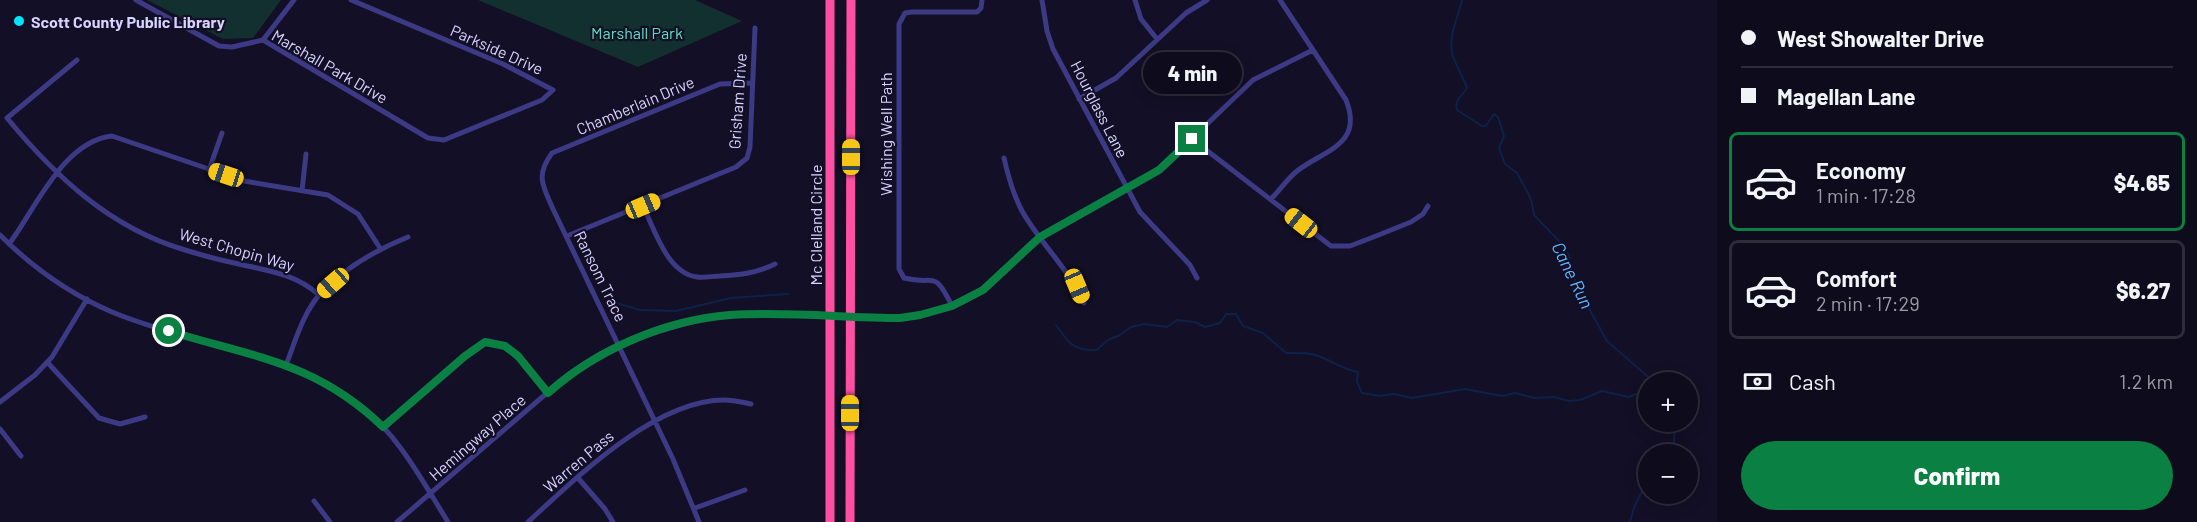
<!DOCTYPE html>
<meta charset="utf-8">
<style>
body{margin:0;font-family:Barlow,sans-serif;background:#1c1929;color:#f1f3f6;height:100vh;display:flex;flex-direction:column;font-size:22px;white-space:nowrap}
*{box-sizing:border-box;margin:0}
p{font-size:20px;color:#9b9ba3}
.icon{flex:none;width:33px;height:33px;fill:none;stroke:currentColor;stroke-width:2;stroke-linecap:round;stroke-linejoin:round}
.map{position:relative;flex:1;overflow:hidden}
.panel{display:flex;flex-direction:column;background:#0e0b1c;width:480px}
.panel>*{flex:none}
.banner{display:grid;align-content:center;height:132px;padding:0 24px;background:#0e0b1c}
.buttons{position:absolute;left:1638px;top:372px;display:grid;gap:12px}
.buttons a{display:grid;place-items:center;width:60px;height:60px;border-radius:50%;background:#0e0b1c;box-shadow:0 3px 15px #0003,0 0 0 2px #2e2b3b;font-size:30px}
.end{position:absolute;width:27px;height:27px;margin:-14px;border:8px solid #0b8043;background:#fff;box-shadow:0 0 0 3px #fff}
.from{border-radius:50%}
.bubble{position:absolute;height:42px;border-radius:21px;background:#0e0b1c;box-shadow:0 3px 15px #0003,0 0 0 2px #2e2b3b;font-size:20px;font-weight:800;line-height:42px;text-align:center}
.car{position:absolute;width:18px;height:36px;margin:-18px -9px;border-radius:8px;box-shadow:0 0 4px 2px #0007;background:linear-gradient(#f5c518 24%,#345 0 40%,#f5c518 0 76%,#345 0 86%,#f5c518 0)}
.banner b{display:flex;align-items:center;gap:21px;height:57px;font-size:22px}
.banner b+b{border-top:2px solid #2e2b3b}
.banner i{width:15px;height:15px;background:#f1f3f6}
ul{padding:0;list-style:none}
li{display:flex;align-items:center;gap:18px;height:99px;margin:0 12px 9px;padding:0 12px;border:3px solid #2e2b3b;border-radius:9px}
li div{flex:1}
li b{display:block;font-size:22px}
li em{font-style:normal;font-weight:800}
li.selected{border-color:#0b8043}
li>.icon{width:54px;height:54px;stroke-width:1.5}
.pay{display:flex;align-items:center;gap:15px;height:66px;padding:0 24px;font-size:22px}
.pay p{margin-inline-start:auto}
.primary-button{display:flex;gap:12px;margin-top:auto;padding:12px 24px}
.primary-button a{flex:1;height:69px;border-radius:36px;background:#0b8043;color:#fff;font-size:24px;font-weight:800;line-height:69px;text-align:center}
main{display:flex;flex:1;min-height:0}
.map>svg:first-child{display:block}
</style>
<main>
<div class="map">
<svg width="1717" height="522" viewBox="0 0 1717 522">
<rect width="100%" height="100%" fill="#130f26"/>
<!-- green -->
<path fill="#12302f" d="M147,0H281L253,38L223,39Z
M478,0H695L742,21L638,67Z"/>
<g fill="none" stroke-linecap="round" stroke-linejoin="round">
<!-- stream -->
<path stroke="#0c2248" stroke-width="2" d="M1462,0C1458,18 1447,38 1453,57C1457,67 1463,77 1467,88C1462,97 1454,99 1457,110L1482,126H1486L1494,114L1498,117L1504,136L1499,148L1505,164L1517,173L1528,193L1532,203L1534,215L1562,244L1569,256L1573,275L1581,294L1607,341L1654,382
M616,303L640,310L676,311L731,298L788,294
M1056,325C1068,343 1074,351 1097,350L1108,340L1120,335L1131,327L1145,324L1167,327L1177,320L1195,322L1205,327L1220,323L1226,314H1236L1243,326L1263,333L1286,353C1298,353 1309,352 1321,357C1336,363 1342,369 1358,372L1357,382L1362,393L1379,396L1394,394L1412,398L1465,389L1502,396L1515,393L1534,398L1554,397L1569,401L1580,400L1602,391L1629,397L1648,389
M1666,454L1674,442L1675,422
M1630,522L1635,505L1648,480"/>
<!-- street -->
<path stroke="#3d3a85" stroke-width="5" d="M136,0L219,46L232,47L263,40L428,138L444,140L542,100L553,90L503,64L351,0
M1042,0L1047,31L1053,49L1140,212L1190,265L1197,278
M1135,0L1141,19L1157,39
M263,40L294,0
M77,60L7,118C55,176 110,228 185,250C204,256 224,261 243,265C271,271 297,275 319,295
M1079,99L1116,78L1186,13L1207,0
M1192,139L1331,246H1350L1371,238L1411,222L1423,214L1428,206
M1004,158C1008,176 1013,194 1022,211C1040,243 1069,269 1084,303
M209,170L222,133
M302,191L306,154
M1271,199C1280,190 1287,179 1297,171C1324,150 1364,145 1346,100L1280,0
M643,206C655,230 667,273 697,277C704,278 713,276 720,276C740,275 757,273 775,264
M0,235C32,267 70,294 112,312C194,346 289,350 361,406C399,436 423,482 448,522
M567,236L736,167L747,158L750,147L755,28
M9,244C35,210 63,141 112,136L244,181L328,195L358,214L380,248
M952,306C933,268 936,286 904,278L899,269V24L905,13L912,12H977L981,8L982,0
M47,362L99,418L120,424L145,417
M286,365C295,342 303,313 320,294C344,268 376,250 408,237
M0,402L35,375L52,357L87,299
M383,427L465,356L485,342L505,346L518,356L548,393
M0,429L21,456
M578,478L605,509L613,522
M314,501L330,522
M695,508L745,490
M397,522L569,374L600,354L642,336L698,320L728,315L762,314L900,318L920,315L952,306L983,290L1040,237L1159,170L1253,80L1313,50
M528,522C576,478 655,400 724,400C732,400 742,402 751,404
M699,522L673,459L553,209C543,186 535,176 552,153L720,84L752,83"/>
<!-- highway -->
<path stroke="#ff4fa3" stroke-width="9" d="M830,522V0
M850,522L851,0"/>
</g>
<g fill="none" stroke-linecap="round" stroke-linejoin="round">
<!-- route -->
<path stroke="#0b8043" stroke-width="8" d="M169,331C253,357 316,362 383,427L465,356L485,342L505,346L518,356L548,393C596,350 665,320 730,315C787,311 844,318 900,318L920,315L952,306L983,290L1040,237L1159,170L1192,139"/>
</g>
<!-- markers -->
<circle fill="#00e5ff" stroke="#130f26" stroke-width="2" cx="19" cy="21" r="6"/>
<g text-anchor="middle" dominant-baseline="central" stroke-width="4.5" stroke-linejoin="round" paint-order="stroke">
<!-- poi labels -->
<g font-size="16" font-weight="bold" fill="#d9d4ff" stroke="#130f26" text-anchor="start">
<text x="31" y="21">Scott County Public Library</text>
</g>
<!-- park labels -->
<g font-size="16" fill="#5fe0c0" stroke="#130f26">
<text x="637" y="32">Marshall Park</text>
</g>
<!-- street labels -->
<g font-size="16" fill="#d9d4ff" stroke="#130f26">
<text transform="translate(497 49) rotate(24)">Parkside Drive</text>
<text transform="translate(330 66) rotate(30)">Marshall Park Drive</text>
<text transform="translate(737 101) rotate(-86)">Grisham Drive</text>
<text transform="translate(635 105) rotate(-23)">Chamberlain Drive</text>
<text transform="translate(1100 109) rotate(63)">Hourglass Lane</text>
<text transform="translate(885 134) rotate(-90)">Wishing Well Path</text>
<text transform="translate(815 225) rotate(-90)">Mc Clelland Circle</text>
<text transform="translate(237 249) rotate(16)">West Chopin Way</text>
<text transform="translate(601 276) rotate(64)">Ransom Trace</text>
<text transform="translate(477 437) rotate(-41)">Hemingway Place</text>
<text transform="translate(578 461) rotate(-40)">Warren Pass</text>
</g>
<!-- water labels -->
<g font-size="18" font-style="italic" fill="#62b6ff" stroke="#130f26">
<text transform="translate(1573 275) rotate(64)">Cane Run</text>
</g>
</g>
</svg>
<div class="buttons">
<a>+</a>
<a>−</a>
</div>
<i class="end from" style="left:169px;top:331px"></i>
<i class="end" style="left:1192px;top:139px"></i>
<div class="bubble" style="left:1143px;top:52px;width:99px">4 min</div>
<i class="car" style="left:851px;top:157px;rotate:0deg"></i>
<i class="car" style="left:226px;top:175px;rotate:288deg"></i>
<i class="car" style="left:643px;top:206px;rotate:67deg"></i>
<i class="car" style="left:1301px;top:223px;rotate:308deg"></i>
<i class="car" style="left:333px;top:283px;rotate:229deg"></i>
<i class="car" style="left:1077px;top:286px;rotate:157deg"></i>
<i class="car" style="left:850px;top:413px;rotate:0deg"></i>
</div>
<section class="panel">
<div class="banner">
<b><i class="from"></i>West Showalter Drive</b>
<b><i></i>Magellan Lane</b>
</div>
<ul>
<li class="selected"><svg class="icon" aria-label="car" viewBox="0 0 24 24"><path d="M5 17H2v-5l4-1 3-4h7l3 4 3 1v5h-3M9 17h6M6 11h13"/><circle cx="7" cy="17" r="2"/><circle cx="17" cy="17" r="2"/></svg><div><b>Economy</b><p>1 min · 17:28</p></div><em>$4.65</em></li>
<li><svg class="icon" aria-label="car" viewBox="0 0 24 24"><path d="M5 17H2v-5l4-1 3-4h7l3 4 3 1v5h-3M9 17h6M6 11h13"/><circle cx="7" cy="17" r="2"/><circle cx="17" cy="17" r="2"/></svg><div><b>Comfort</b><p>2 min · 17:29</p></div><em>$6.27</em></li>
</ul>
<div class="pay"><svg class="icon" aria-label="cash" viewBox="0 0 24 24"><path d="M3 7h18v10H3z"/><circle cx="12" cy="12" r="2"/></svg>Cash<p>1.2 km</p></div>
<div class="primary-button"><a>Confirm</a></div>
</section>
</main>
